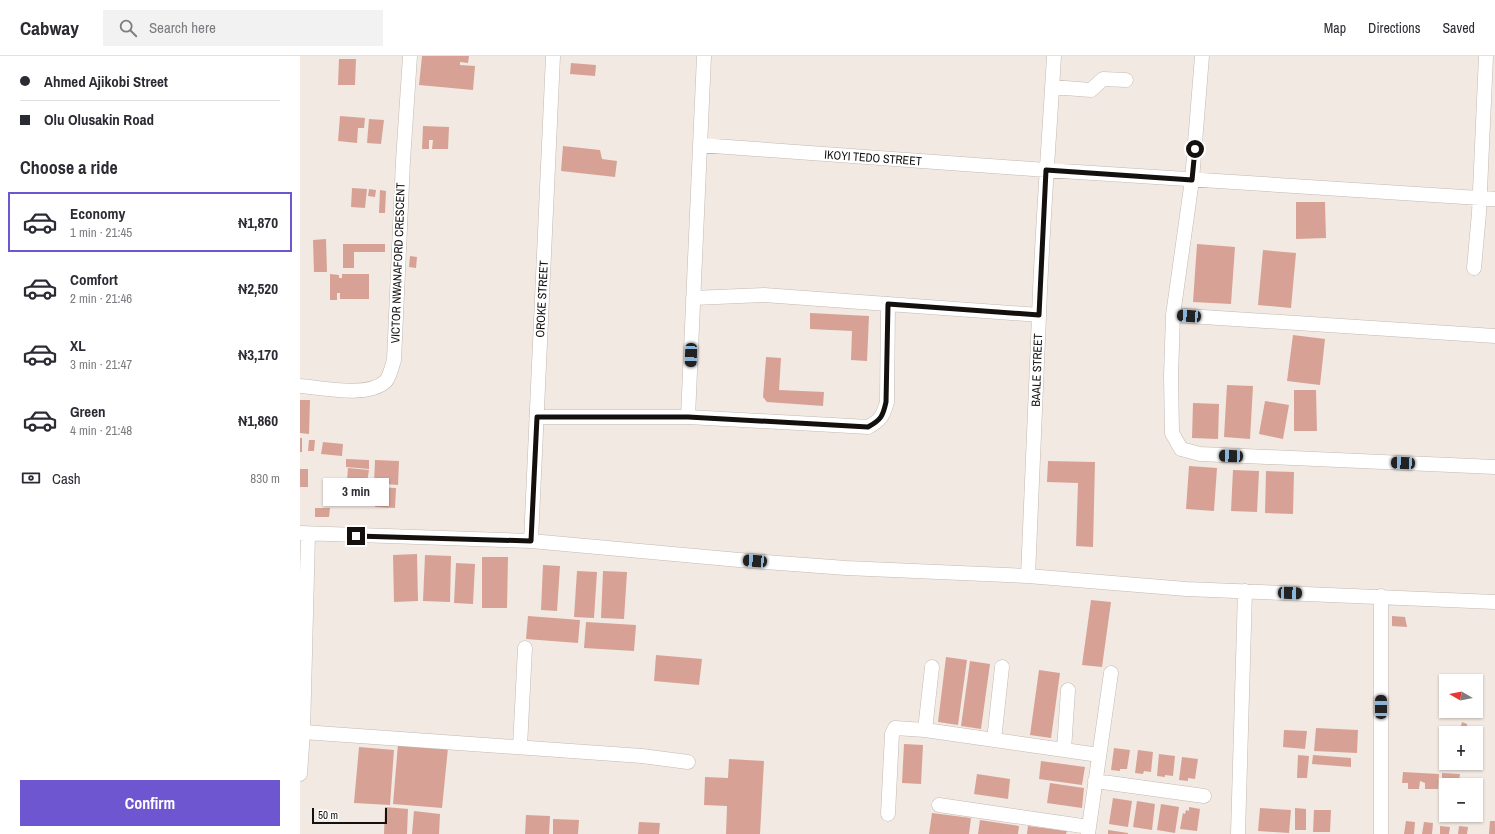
<!DOCTYPE html>
<meta charset="utf-8">
<style>
body{margin:0;font-family:"Archivo Narrow",sans-serif;background:#f2f2f3;color:#2b2b33;height:100vh;display:flex;flex-direction:column;font-size:15px;white-space:nowrap}
*{box-sizing:border-box;margin:0}
p{font-size:13px;color:#7c7c81}
.icon{flex:none;width:22px;height:22px;fill:none;stroke:currentColor;stroke-width:2;stroke-linecap:round;stroke-linejoin:round}
.map{position:relative;flex:1;overflow:hidden}
.side{display:flex;flex-direction:column;background:#fff;width:300px}
.side>*{flex:none}
.hud{display:grid;align-content:center;height:88px;padding:0 20px;background:#fff}
.needle{width:26px;rotate:279deg}
.controls{position:absolute;left:1139px;top:618px;display:grid;gap:8px}
.controls a{display:grid;place-items:center;width:44px;height:44px;border-radius:0px;background:#fff;box-shadow:0 1px 3px #0004;font-size:20px}
.scale{position:absolute;left:12px;bottom:10px;width:75px;box-sizing:border-box;padding-left:4px;border:2px solid #13100e;border-top:0;font-size:11px;line-height:14px;white-space:nowrap;color:#13100e;-webkit-text-stroke:3px #fff;paint-order:stroke}
.end{position:absolute;width:18px;height:18px;margin:-9px;border:5px solid #13100e;background:#fff;box-shadow:0 0 0 2px #fff}
.from{border-radius:50%}
.bubble{position:absolute;height:28px;border-radius:0px;background:#fff;box-shadow:0 1px 3px #0004;font-size:13px;font-weight:700;line-height:28px;text-align:center}
.car{position:absolute;width:12px;height:24px;margin:-12px -6px;border-radius:5px;box-shadow:0 0 3px 1px #0007;background:linear-gradient(#222 24%,#8ab4d8 0 40%,#222 0 76%,#8ab4d8 0 86%,#222 0)}
.hud b{display:flex;align-items:center;gap:14px;height:38px;font-size:15px}
.hud b+b{border-top:1px solid #e1e1e2}
.hud i{width:10px;height:10px;background:#2b2b33}
ul{padding:0;list-style:none}
li{display:flex;align-items:center;gap:12px;height:60px;margin:0 8px 6px;padding:0 12px;border:2px solid transparent;border-radius:0px}
li div{flex:1}
li b{display:block;font-size:15px}
li em{font-style:normal;font-weight:700}
li.current{border-color:#6e56d0}
li>.icon{width:36px;height:36px;stroke-width:1.5}
h2{padding:0 20px;font-size:18px;line-height:48px}
.pay{display:flex;align-items:center;gap:10px;height:44px;padding:0 20px;font-size:15px}
.pay p{margin-inline-start:auto}
.action{display:flex;gap:8px;margin-top:auto;padding:8px 20px}
.action a{flex:1;height:46px;border-radius:0px;background:#6e56d0;color:#fff;font-size:16px;font-weight:700;line-height:46px;text-align:center}
header{display:flex;align-items:center;gap:24px;box-sizing:border-box;height:56px;padding:0 20px;background:#fff;border-bottom:1px solid #e1e1e2}
header strong{font-size:19px}
nav{display:flex;gap:22px;margin-inline-start:auto;font-size:14px}
.search{width:280px;height:36px;background:#f2f2f3;display:flex;align-items:center;gap:10px;box-sizing:border-box;padding:0 14px;border-radius:0px;color:#7c7c81;font-size:15px}
main{display:flex;flex:1;min-height:0}
.map>svg:first-child{display:block}
</style>
<header>
<strong>Cabway</strong>
<div class="search"><svg class="icon" aria-label="search" viewBox="0 0 24 24"><circle cx="10" cy="10" r="6"/><path d="M15 15l6 6"/></svg>Search here</div>
<nav><a>Map</a><a>Directions</a><a>Saved</a></nav>
</header>
<main>
<section class="side">
<div class="hud">
<b><i class="from"></i>Ahmed Ajikobi Street</b>
<b><i></i>Olu Olusakin Road</b>
</div>
<h2>Choose a ride</h2>
<ul>
<li class="current"><svg class="icon" aria-label="car" viewBox="0 0 24 24"><path d="M5 17H2v-5l4-1 3-4h7l3 4 3 1v5h-3M9 17h6M6 11h13"/><circle cx="7" cy="17" r="2"/><circle cx="17" cy="17" r="2"/></svg><div><b>Economy</b><p>1 min · 21:45</p></div><em>₦1,870</em></li>
<li><svg class="icon" aria-label="car" viewBox="0 0 24 24"><path d="M5 17H2v-5l4-1 3-4h7l3 4 3 1v5h-3M9 17h6M6 11h13"/><circle cx="7" cy="17" r="2"/><circle cx="17" cy="17" r="2"/></svg><div><b>Comfort</b><p>2 min · 21:46</p></div><em>₦2,520</em></li>
<li><svg class="icon" aria-label="car" viewBox="0 0 24 24"><path d="M5 17H2v-5l4-1 3-4h7l3 4 3 1v5h-3M9 17h6M6 11h13"/><circle cx="7" cy="17" r="2"/><circle cx="17" cy="17" r="2"/></svg><div><b>XL</b><p>3 min · 21:47</p></div><em>₦3,170</em></li>
<li><svg class="icon" aria-label="car" viewBox="0 0 24 24"><path d="M5 17H2v-5l4-1 3-4h7l3 4 3 1v5h-3M9 17h6M6 11h13"/><circle cx="7" cy="17" r="2"/><circle cx="17" cy="17" r="2"/></svg><div><b>Green</b><p>4 min · 21:48</p></div><em>₦1,860</em></li>
</ul>
<div class="pay"><svg class="icon" aria-label="cash" viewBox="0 0 24 24"><path d="M3 7h18v10H3z"/><circle cx="12" cy="12" r="2"/></svg>Cash<p>830 m</p></div>
<div class="action"><a>Confirm</a></div>
</section>
<div class="map">
<svg width="1195" height="778" viewBox="0 0 1195 778">
<rect width="100%" height="100%" fill="#f2e9e2"/>
<!-- building -->
<path fill="#d7a295" d="M122,0H169L168,7L160,6V9L175,10L173,34L119,29Z
M39,3H56L55,29H38Z
M271,7L296,9L295,20L270,18Z
M40,60L65,62L64,72H58L57,87L38,85Z
M69,63L84,64L81,88L67,87Z
M123,70L149,71L148,93H132L133,84H129V93H122Z
M263,90L300,94L302,103L317,105L315,121L261,115Z
M52,132L67,133L65,152L51,151Z
M69,133L76,134L75,141L68,140Z
M80,134L86,135L85,157H79Z
M996,146H1025L1026,182L996,183Z
M26,183L27,216H14L13,184Z
M43,188H85V196H54V212H43Z
M897,188L935,191L931,248L893,246Z
M963,194L996,197L991,252L958,249Z
M110,200L117,201L116,212L109,211Z
M30,218L39,219V222H42V218H69V243H40V237H37V244H30Z
M510,257L569,260L567,305L551,304L552,275L510,273Z
M993,279L1025,283L1020,329L987,325Z
M466,301L481,302L479,334L524,336L523,350L467,346L463,341Z
M927,329L953,330L950,383L924,381Z
M994,334H1016L1017,375H994Z
M0,344H10L9,378L0,377Z
M965,345L989,349L983,383L959,378Z
M893,347L919,348L918,383L892,382Z
M0,382H2V396H0Z
M9,384H15L14,395H8Z
M23,386L43,388L42,400L21,398Z
M46,403L69,404V413L46,411Z
M75,404L99,405L98,429L74,427Z
M748,405L795,406L793,491L776,490L778,427L747,426Z
M889,410L917,412L914,455L886,453Z
M48,412L69,414L67,426L47,424Z
M0,413H8V431H0Z
M933,414L959,415L957,456L931,455Z
M966,415L994,416L993,458L965,457Z
M45,430L70,431L68,450L44,449Z
M75,431L96,432L95,452L75,451Z
M15,452H30L29,461H15Z
M117,498L118,545L94,546L93,499Z
M125,499L151,500L150,546L123,545Z
M182,501H208L207,552H182Z
M156,507L175,508L173,548L154,547Z
M243,509L260,510L257,555L241,554Z
M277,515L297,516L294,562L274,561Z
M303,515L327,516L324,563L301,562Z
M791,544L811,546L802,611L782,609Z
M228,560L280,564L278,587L226,583Z
M1092,560L1105,561L1107,571L1092,570Z
M286,566L336,569L334,595L284,592Z
M356,599L402,603L399,629L354,625Z
M646,601L667,604L658,669L638,666Z
M670,605L690,608L681,673L661,670Z
M739,614L760,617L751,682L730,679Z
M1162,666L1167,668V675L1160,674Z
M1016,672L1058,674L1057,697L1014,695Z
M984,674L1007,675L1005,693L983,691Z
M98,688L148,692L142,752L93,748Z
M604,688L623,689L621,728L602,727Z
M59,691L94,694L90,749L54,747Z
M814,692L830,694L827,713H820V715L811,714Z
M838,694L853,696L851,716L844,715L843,718L835,717Z
M859,698L875,700L873,720L865,719V721L857,720Z
M998,699L1009,700L1007,722H997Z
M1013,699L1051,702V711L1012,708Z
M882,701L898,703L895,723L888,722V725L879,724Z
M429,703L464,705L460,778H426L427,750L404,749L405,721L428,722Z
M741,705L785,711L782,729L739,723Z
M1103,716L1139,718L1138,733H1125V727L1120,725L1119,733H1108V727H1102Z
M1142,717L1160,718L1159,725H1156V729L1142,728Z
M677,718L710,723L708,743L674,738Z
M750,727L784,732L782,752L747,747Z
M813,742L832,745L828,771L809,768Z
M837,745L855,748L852,774L833,771Z
M861,748L879,751L875,777L857,774Z
M85,751L108,753L107,778H84Z
M889,751L900,753L897,775L880,773L883,757L885,758L886,754L889,755Z
M960,752L991,754L989,777L958,775Z
M995,752L1006,753V774H995Z
M1014,754H1031L1030,776H1013Z
M114,755L140,758L139,778H112Z
M632,757L671,762L669,778H629Z
M226,759L250,760L249,778H225Z
M253,763L279,764L278,778H253Z
M680,764L719,770L718,778H678Z
M1106,765L1115,766L1114,778H1104Z
M1190,765H1195V778H1189Z
M339,766L360,767L359,778H338Z
M1124,766L1133,767L1132,778H1122Z
M728,770L767,775L766,778H727Z
M1140,770L1150,771L1149,778H1140Z
M1159,770L1168,771L1167,778H1158Z
M808,774L828,777V778H808Z"/>
<g fill="none" stroke-linecap="round" stroke-linejoin="round">
<!-- minor casing -->
<g stroke="#c2b9b2" stroke-width="15">
<path id="minor" d="M902,0L892,124L873,259L871,320L872,377L881,393L900,398L1195,411
M752,31L791,34L803,23L826,24
M400,89L746,114L1195,143
M1174,212L1179,157L1186,0
M393,242L464,239L739,259
M873,259L1195,280
M0,330C23,332 68,342 86,325C90,320 92,310 94,304L103,105L110,0
M237,361H388L404,0
M388,361L568,371C581,364 583,360 587,346L588,248
M0,477L231,485L439,504L546,512L728,520L886,533L1195,546
M231,485L253,0
M728,520C732,433 735,346 739,260C742,173 749,87 754,0
M1081,540V778
M625,674L632,611
M3,676L342,700L388,706
M694,684L702,611
M220,691L225,592
M764,694L768,634
M0,718L3,676L8,478
M795,725L904,740
M639,749L789,771
M588,758L592,678L595,672L625,674L799,699
M788,778L811,617
M938,778L945,535"/>
</g>
<!-- minor -->
<use href="#minor" stroke="#fff" stroke-width="14"/>
</g>
<g fill="none" stroke-linecap="round" stroke-linejoin="round">
<!-- route -->
<path stroke="#13100e" stroke-width="5" d="M56,480L231,485L237,361H388L568,371C581,364 583,360 586,346L588,248L739,259L746,114L892,124L895,93"/>
</g>
<g text-anchor="middle" dominant-baseline="central" stroke-width="3.5" stroke-linejoin="round" paint-order="stroke">
<!-- street labels -->
<g font-size="12" fill="#13100e" stroke="#fff">
<text transform="translate(573 102) rotate(4)">IKOYI TEDO STREET</text>
<text transform="translate(98 207) rotate(-88)">VICTOR NWANAFORD CRESCENT</text>
<text transform="translate(242 243) rotate(-87)">OROKE STREET</text>
<text transform="translate(737 314) rotate(-88)">BAALE STREET</text>
</g>
</g>
</svg>
<div class="controls">
<a><svg class="needle" viewBox="-14 -14 28 28"><path d="M0-13l5 13h-10z" fill="#e53935"/><path d="M0 13l5-13h-10z" fill="#7c7c81"/></svg></a>
<a>+</a>
<a>−</a>
</div>
<div class="scale">50 m</div>
<i class="end from" style="left:895px;top:93px"></i>
<i class="end" style="left:56px;top:480px"></i>
<div class="bubble" style="left:23px;top:422px;width:66px">3 min</div>
<i class="car" style="left:889px;top:260px;rotate:274deg"></i>
<i class="car" style="left:391px;top:299px;rotate:182deg"></i>
<i class="car" style="left:931px;top:400px;rotate:272deg"></i>
<i class="car" style="left:1103px;top:407px;rotate:273deg"></i>
<i class="car" style="left:455px;top:505px;rotate:274deg"></i>
<i class="car" style="left:990px;top:537px;rotate:92deg"></i>
<i class="car" style="left:1081px;top:651px;rotate:0deg"></i>
</div>
</main>
